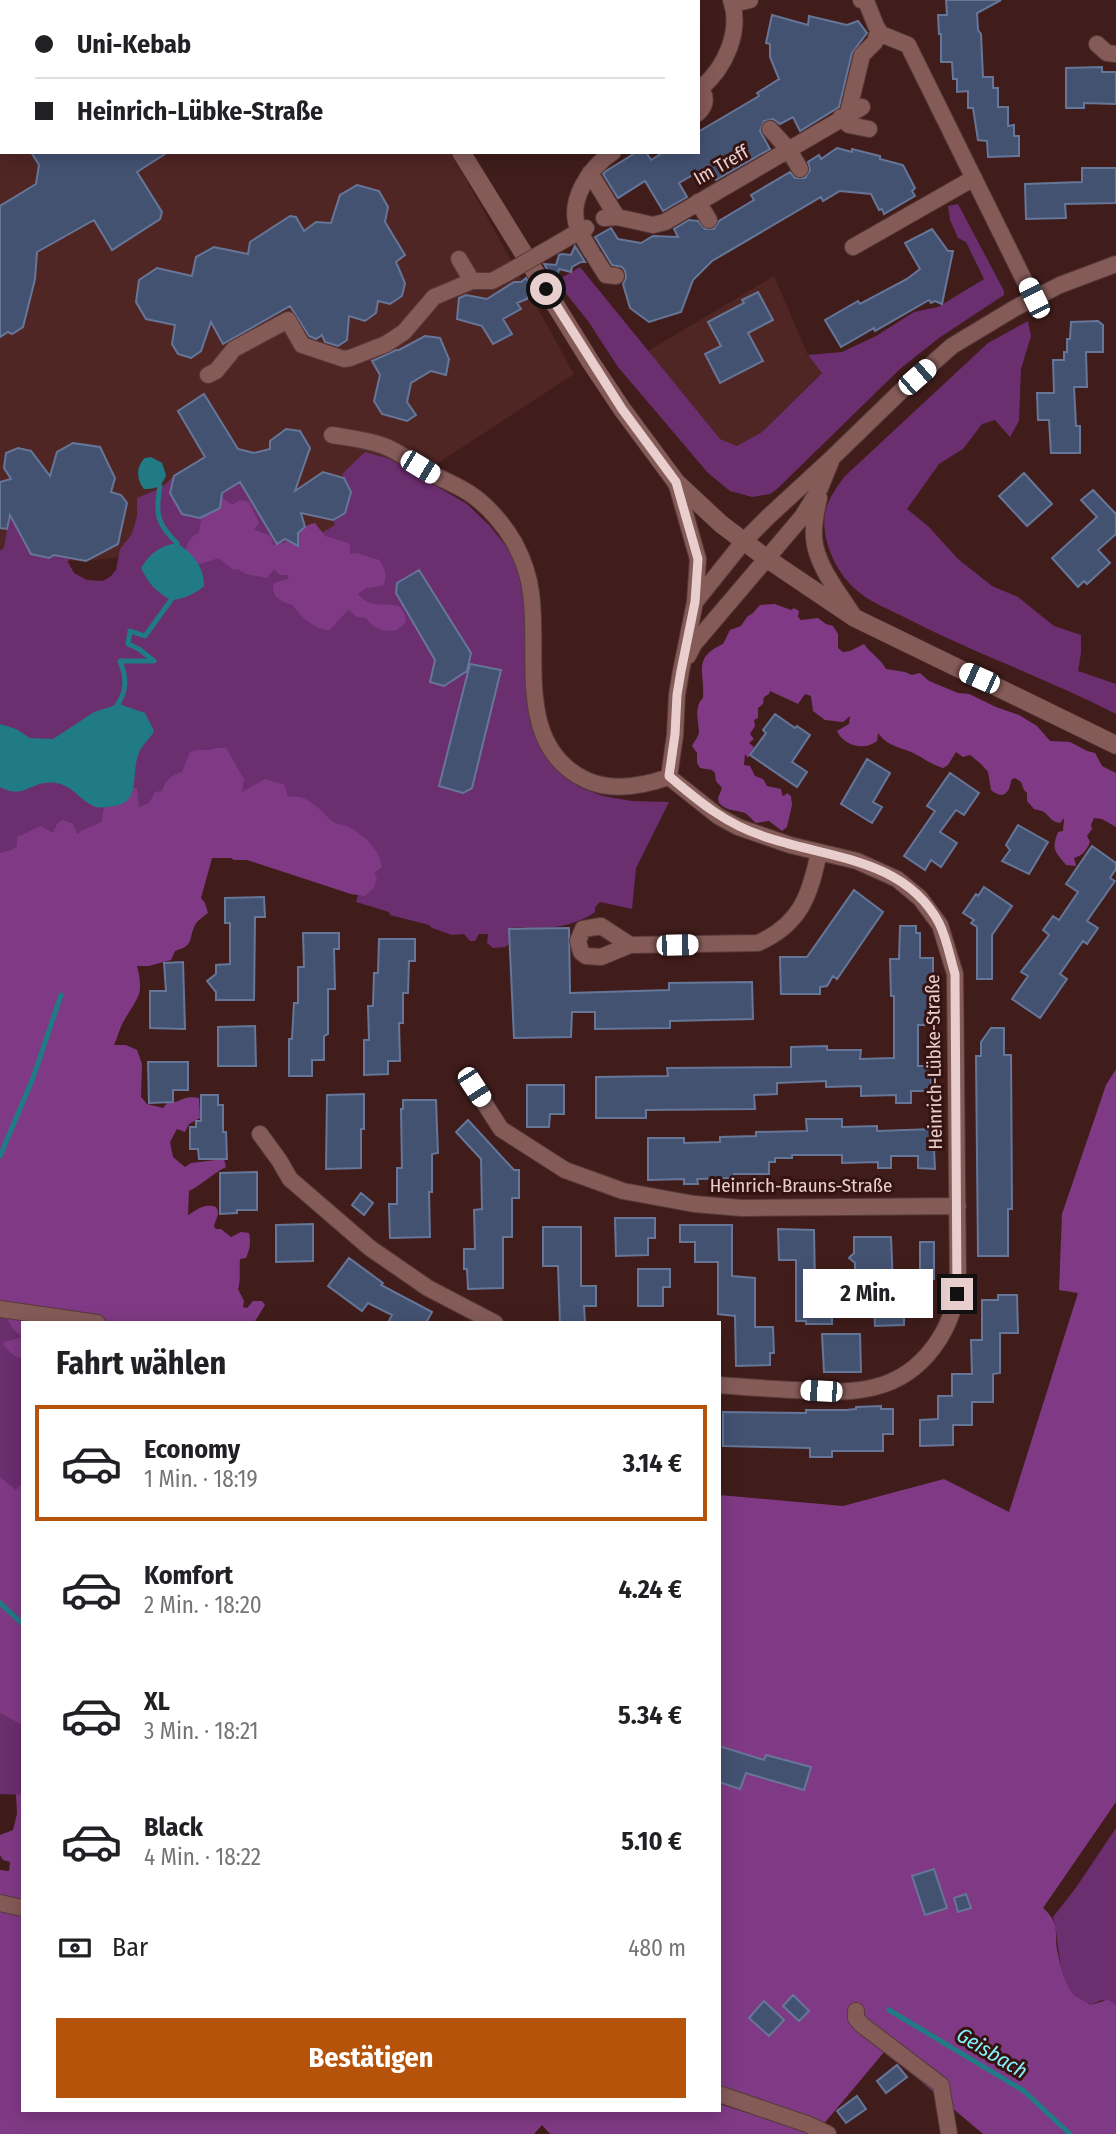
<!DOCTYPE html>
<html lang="de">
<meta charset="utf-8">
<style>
body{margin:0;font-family:"Fira Sans Condensed",sans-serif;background:#f6f6f6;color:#202124;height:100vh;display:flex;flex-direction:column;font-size:26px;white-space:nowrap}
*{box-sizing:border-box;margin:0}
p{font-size:23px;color:#757577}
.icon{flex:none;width:38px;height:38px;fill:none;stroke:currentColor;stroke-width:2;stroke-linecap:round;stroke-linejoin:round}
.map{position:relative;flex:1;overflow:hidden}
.sheet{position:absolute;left:21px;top:1321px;width:700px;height:791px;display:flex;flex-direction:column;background:#fff;border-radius:0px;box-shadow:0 4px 18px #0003}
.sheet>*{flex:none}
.top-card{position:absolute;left:0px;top:0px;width:700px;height:154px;box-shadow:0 4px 18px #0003;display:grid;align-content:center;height:154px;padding:0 35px;background:#fff}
.end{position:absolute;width:32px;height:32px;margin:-16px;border:9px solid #e8cfcd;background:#111;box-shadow:0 0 0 4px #111}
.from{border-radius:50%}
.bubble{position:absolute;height:49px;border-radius:0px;background:#fff;box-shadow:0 4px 18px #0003;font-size:23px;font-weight:700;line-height:49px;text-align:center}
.car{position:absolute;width:21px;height:42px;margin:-21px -10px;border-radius:9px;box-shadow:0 0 5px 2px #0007;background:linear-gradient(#fff 24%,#345 0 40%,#fff 0 76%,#345 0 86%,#fff 0)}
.top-card b{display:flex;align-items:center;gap:24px;height:66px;font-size:26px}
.top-card b+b{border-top:2px solid #e0e0e0}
.top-card i{width:18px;height:18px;background:#202124}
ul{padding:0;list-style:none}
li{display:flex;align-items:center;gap:21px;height:116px;margin:0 14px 10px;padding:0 21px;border:4px solid transparent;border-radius:0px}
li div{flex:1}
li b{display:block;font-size:26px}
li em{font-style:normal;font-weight:700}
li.active{border-color:#b45309}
li>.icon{width:63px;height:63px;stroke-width:1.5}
h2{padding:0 35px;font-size:32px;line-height:84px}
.pay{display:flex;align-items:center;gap:18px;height:77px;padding:0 35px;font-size:26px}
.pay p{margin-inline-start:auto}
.action{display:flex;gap:14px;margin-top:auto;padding:14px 35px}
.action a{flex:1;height:80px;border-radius:0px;background:#b45309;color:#fff;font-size:28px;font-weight:700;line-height:80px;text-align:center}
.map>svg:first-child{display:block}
</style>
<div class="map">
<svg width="1116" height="2134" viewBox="0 0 1116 2134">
<rect width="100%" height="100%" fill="#401d1b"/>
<!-- built -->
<path fill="#502624" d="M0,0H357L358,2H2V152H450L472,190L574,374L331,533L86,561L0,560Z
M774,276L808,355L822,372L762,432L737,447L720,439L648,351Z"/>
<!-- green -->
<path fill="#6b2e6f" d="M958,204L1004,291V295L939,338L901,368L777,489L770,494L752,497L730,491L708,473L618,367L588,321L556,281L580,267L720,439L737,446L762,432L822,373L808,355L842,352L876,336L914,312L938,307L984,279L966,242L958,238L950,220L948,206Z
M1028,321L1031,336L1021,369L1019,421L1010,437L995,420L982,424L963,449L939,464L907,509L929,527L958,559L992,586L1018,597L1054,626L1081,635V653L1078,671L1116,684V714C1048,679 976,654 908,619C890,610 867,601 853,587C834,569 819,534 826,509C830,496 837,487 844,477L988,343Z
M365,452L390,459L467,504L490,526L514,556L529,618L530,722L541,750L564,776L579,787L603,796L632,801L669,802L636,868L632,909L600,902L595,907V912C581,923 553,929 535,929C526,928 520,927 512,928V942L505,947L493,948L487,943L488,934H479L475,941H470L464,934L452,935L432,928L429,925L390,915L389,912L356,902L369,859L305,816L0,905V551L4,548L9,518L20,520L28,531L26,544L31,554L48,558L54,555L69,558L68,562L74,573L87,580L103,581L111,576L116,570L120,549L132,534L137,516V498L161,488L174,476L170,493L182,514L220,508L223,488L226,491L235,485V481L241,482L275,542L279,543L286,539L293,544L297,543L298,538L293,533L305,527L320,534L335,525L333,520L345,513L351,492L342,474Z
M0,1318L7,1319L12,1328L21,1337L6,1341L19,1358L23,1359V1481L16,1491L0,1477Z
M0,1713L23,1726V1795L0,1794Z
M1116,1828V2005L1102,2000L1090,2005C1084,1999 1076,2000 1071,1993C1058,1975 1059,1938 1053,1917L1075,1889Z"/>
<!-- forest -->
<path fill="#803a85" d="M223,498L232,505L240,500L249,502L259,523L254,529C262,535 273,532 273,545L287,542L294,545L298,542V533L308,525L315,523L325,536L348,543L350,546V554L357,553L379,560C385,567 388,577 383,586L366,588L358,594C362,599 365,601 371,603C387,608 404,597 406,622L397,630C385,633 372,628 366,618L357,617L348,610L330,630C317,631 299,616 293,605C282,602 269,596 274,583L288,579L289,575H280L274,569L267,578L246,574L238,569L233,570L219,558L197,565L186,553C186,543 191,536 199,533L201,519L211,512L219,499Z
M775,604L791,610L794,608L799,611L798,617L801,620L818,618L826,624L833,626L838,634V648L843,652L850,651L864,644C869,652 881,659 886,669L905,672L912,675L920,673L929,681L958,693L969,694L996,707L1019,715L1037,726L1050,741L1070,742L1087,751L1095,753L1102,766L1116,773V827L1102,819L1094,818L1091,825L1092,829L1087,836L1090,842C1087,850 1082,856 1074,858L1076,866L1066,865C1055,851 1051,850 1058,832L1063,831L1064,818L1060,823C1050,822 1050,815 1042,811C1040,810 1037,810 1034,809L1027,801V793L1024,790L1021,782L1015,778L1011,780C1010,793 1003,800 991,790L988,772L981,764L970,755L963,757L956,752L948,765L943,768C933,765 926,760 917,755C903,747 889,748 878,733L877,741C864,751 844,746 837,731L849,724L850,716L843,722L825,720L813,711L811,696L805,694L798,704L770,691L769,694L764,697L763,704L758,708V718L754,720L755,726L750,734L754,739L749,743L754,747L748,758L745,754L744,765L750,766L755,776L763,779L767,786L781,789L782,795L784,796L787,793L791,796L792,805L787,827L782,831L769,821L756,823C751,819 748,813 741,812C731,809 727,811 719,803L718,798L722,788L716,781L715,773L712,770L700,768L697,763V753L692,746C694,741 699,737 699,731C698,719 694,707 703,698C705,672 692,658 723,644L730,630L741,626L747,617L753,613L760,605Z
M216,748H226L244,779L242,792L265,779L285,785L287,795L290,797C307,793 321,811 332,821C336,825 342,824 347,826C363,834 380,850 382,867L374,873L377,877L374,888L365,896L351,894L247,860H234L231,858H212L201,898L205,903L208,913C204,916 197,921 195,925C188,939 195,945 175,951L171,960L149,966H137C144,995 139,995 125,1019C120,1026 118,1037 114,1045H126L137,1050L142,1064L141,1097L147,1104L163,1108L167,1103C183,1103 181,1095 199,1098L200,1118L189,1124L185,1132L177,1129L170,1142L173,1157L185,1167L191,1163L224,1159L226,1167C213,1173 202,1185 189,1191L188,1215C198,1210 203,1203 216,1207C221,1215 215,1219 214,1227L216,1229H221L231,1237L241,1232L249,1233C251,1243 250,1249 246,1258L240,1259C239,1269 241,1280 238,1289L244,1301L243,1307L247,1308L253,1301H262L265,1305L254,1323H23V1359C14,1357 8,1351 3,1344L6,1341L21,1337L12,1328L7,1319L0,1318V853L12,850L17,846V837L41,826L53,833L57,824L62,820L73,824L77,834C85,827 94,827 102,821L103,811L109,791L126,785L137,789L139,807L149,803L155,792L162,791C166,780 171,775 182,772L190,752C200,748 207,752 216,748Z
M1116,1069V1802L1043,1908C1062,1925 1053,1933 1058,1954C1060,1965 1065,1983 1071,1992C1076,1999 1084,1999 1090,2005L1108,2000L1116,2005V2134H983L885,2051L822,2126L719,2090V1495L843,1506L944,1479L1009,1512L1078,1293L1059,1290L1062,1214L1106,1085Z
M0,1477L16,1490L23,1481V1726L0,1713Z
M16,1794L23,1795V2110H719V2104L815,2134H550L542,2125L534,2134H0V1870L9,1871L10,1862L3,1860L0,1855V1835L13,1830L17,1814Z"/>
<!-- water -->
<path fill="#207b85" d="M151,457L162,463L166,475C162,487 156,489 144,489C136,480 136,466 145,458Z
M177,543C193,554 204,566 204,586C197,593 181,600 171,600C156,592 148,583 141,568C150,553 160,546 177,543Z
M119,704L145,713L154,731C150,739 142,745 139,753C130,774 142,802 114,806C107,807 100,809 93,806C79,799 73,786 56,783C30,779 26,801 0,787V724L16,729L30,738L53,739L94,712Z"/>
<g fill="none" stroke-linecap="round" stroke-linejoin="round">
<!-- stream -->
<path stroke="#207b85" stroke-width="5" d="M160,486C155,514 157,524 177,543V549
M116,707C127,692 127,678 120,661H154L139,649L128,644L130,631L145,636L171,600L172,594
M0,1156L33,1078L61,995
M0,1603L23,1624
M889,2010L1024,2091L1070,2134"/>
</g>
<!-- building -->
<path fill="#445272" stroke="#667698" stroke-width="2" d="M946,0H1001L977,13L978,30L981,34L983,77H993V88H998V107H1008V126L1014,125V136H1019V156L988,157L987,141L978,140L973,108H968V91L957,92V79H953L952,62H941V34H939L938,15H947Z
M772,15L808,25L809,16L847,25L858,21L867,33L852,53L839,107L800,131L793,117L780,124L773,119L764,121L760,131L770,149L716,180L708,166L679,183L687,197L663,211L645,181L618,198L603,174L606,171L637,152H646L651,160L664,152H698V132L759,96L757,93L779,79L770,57V44L766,43Z
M1102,67V72H1116V104L1084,103V108H1066V68Z
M837,148L852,152V149L880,156V159L903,165L915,188L912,191L915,196L884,214L882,209L879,210L871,194L840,191L823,201L821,197L712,261L693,280L681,312L649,322L630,308L623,284L626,278L625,271L622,267L612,265L595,237L611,228L618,239L641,243L653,236L678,237L674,229L689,220L698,221L705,229H714L719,221L754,200L751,195L790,172L795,178H805L810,170L808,162L819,155L821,159Z
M31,152H168L137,172L162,212L160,219L112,250L94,220L37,252L35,279L23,327L12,334L8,332L0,337V206L36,184L39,165Z
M1082,168H1116V203L1065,204L1066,218L1026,219L1025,184L1082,182Z
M357,185L379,191L388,207L385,222L405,255L396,262L405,283L402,296L390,304L378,301L376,313L365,321L349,316L347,340L338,346L325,342L322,335L316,339L309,336L290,306L223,344L211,322L201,351L191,358L178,354L172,344L175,325L146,319L136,302L139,280L157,268L192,276L196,257L214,247L248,254L250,242L290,216L296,217L304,231L316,222L331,223L340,195Z
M932,229L948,251H953L942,304L935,301L931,303L929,300L875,331L874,328L841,347L825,320L858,301L860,304L907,279L920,269L905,243Z
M575,246L585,262H581L572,267L571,272L559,269L556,281H554L544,264L556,265L559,255L562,254L571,255Z
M526,278L531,286L527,299L517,303L521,309L503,319L512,334L493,344L482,326L457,319L459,298L466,295L487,299L514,282H521Z
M758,292L773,320L748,333L763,361L720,383L705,354L721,346L708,322L744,303L742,300Z
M1098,321L1103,325V352H1086L1087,387H1074L1076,426H1080V453H1051L1049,420H1038L1037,393H1054L1053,360H1064V352H1067V339H1070L1071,322Z
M425,336L440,338L449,359L446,375L431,371L411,383L407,402L416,415L407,421L382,414L374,401L380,375L372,361L396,350H399Z
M204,394L238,449L254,453L270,449V441L286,429L300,431L310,448L295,491L323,472L344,478L351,492L345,513L333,520L301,513L305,527L298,533V546L285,539L277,544L240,482L222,493L220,508L200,518L182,514L170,493L174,476L205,457L178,411Z
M73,443L100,447L115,478L111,492L121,495L127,503L118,544L86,561L54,555L49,558L31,554L10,515L7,529L0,528V482L11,479L4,468L6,453L18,448L31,451L50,476L57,452Z
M1024,473L1052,504L1027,526L999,496Z
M1093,490L1116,514V534L1098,550L1110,563L1087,584L1084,581L1078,587L1052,558L1097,517L1081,500Z
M419,570L471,653L467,671L444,686L430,682L435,660L396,593L397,583Z
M470,664L501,670L472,788L463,793L439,786Z
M775,714L795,728L797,726L810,735L792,762L807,772L797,787L750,755L766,733L763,730Z
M867,759L890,773L873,802L882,807L872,823L841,804Z
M950,773L979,793L964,815L956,810L940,832L957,843L941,867L931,860L925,870L904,856L935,811L927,806Z
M1018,825L1048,842L1029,874L1002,861L1010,850L1006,845Z
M1092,846L1116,863V869L1110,878L1115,881L1087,921L1098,928L1087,944L1083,941L1060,974L1067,979L1040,1018L1012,999L1028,976L1021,972L1049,935L1043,930L1053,916L1059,920L1078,892L1066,884Z
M984,887L1012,906L992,935V979H977V927L971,923L974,920L963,913L976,894L978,896Z
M854,890L883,912L837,979L833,976L827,986L820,987V994H781L780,957H807Z
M264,897L265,917H255L254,1000H216V992L207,981L216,974V965L230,964V923H225V898Z
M900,926H916V933H920V958H933V977H928V1025H918V1066H931V1091H911V1103H896V1095L861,1096V1086L826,1087V1081L777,1083V1094L754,1095L755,1109L646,1110V1118H596V1077L668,1076L667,1068L791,1067V1047L827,1046V1050H861L860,1059L894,1058V996H891L890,959H899Z
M569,928L570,993L669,990V983L752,982L753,1019L670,1021V1028L595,1029V1012H572L571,1037L514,1038L509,929Z
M303,933H339V949H334L335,989H328V1034L324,1036V1060H312V1076H289V1039H292L294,1003H298V967H304Z
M379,939H415V961H409L408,993H403V1023H399L400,1061H388V1074L364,1075V1040H369L368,1006H373L374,973H378Z
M183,962L185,1029L150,1028V991H166L164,963Z
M255,1026L256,1066H218V1027Z
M991,1028H1004V1055H1011L1012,1209H1008V1256H978L976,1056H981V1042Z
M148,1062H188V1090H173V1102L149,1103Z
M527,1085H564V1114H550L549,1127H527Z
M364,1094V1129H361V1168L326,1169L327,1095Z
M201,1095H218V1105H223V1132H226L227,1159H199L198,1149H190V1127H196V1121H201Z
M403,1100H436L438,1153L432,1154V1192H429L430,1237L390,1238L389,1204H397V1168H402L401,1109H403Z
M806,1119H842V1127L877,1126V1131L933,1129L935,1169L918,1168V1156H891V1168H878V1162L842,1163V1155H792V1158H775V1162H769V1174H734V1178L697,1179L698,1184H684V1179L648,1180V1138H684V1143L720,1142V1137L756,1136V1132L807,1131Z
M468,1120L514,1170H519V1198H512V1237H503V1288L468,1289L467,1269H464V1249H475L474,1210L482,1209L481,1159L456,1132Z
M257,1172V1210H237V1213L220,1214V1173Z
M361,1193L373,1203L364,1215L352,1205Z
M615,1218H655V1238H648V1255L616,1256Z
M313,1224V1261L276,1262V1225Z
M680,1225H732V1276L755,1278V1327H773L774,1353H770V1365L736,1366L735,1316L718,1314V1262H695V1242H680Z
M543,1227H581V1286H596V1306H584L585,1323H560L558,1266H543Z
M778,1229L814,1230L815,1284H832V1324H806V1321H796V1260H779Z
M854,1237H891L893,1286H910L911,1304H904V1325L875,1326L873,1273L855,1274V1263L849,1258L854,1253Z
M920,1242H934V1279H920Z
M349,1258L383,1283L381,1285L432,1312L426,1323H388L392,1315L368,1303L362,1311L328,1286Z
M638,1269H670V1287H663V1306H638Z
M998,1295H1017L1018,1333H1000V1373L993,1374V1402H972V1425H953V1445L920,1446V1420L938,1419V1396H952V1374H972L971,1340H982V1300H998Z
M822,1334H860L861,1372H824Z
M881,1406V1409H893V1434H883V1451H832V1457H810V1448L723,1446V1412L806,1413V1410H846L856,1409V1407Z
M719,1746L764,1760L766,1755L811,1767L804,1790L746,1773L740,1789L719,1782Z
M934,1869L947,1908L925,1915L912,1876Z
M966,1894L971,1908L958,1912L954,1898Z
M793,1995L809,2011L799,2021L783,2006Z
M764,2001L784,2020L769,2036L749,2018Z
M897,2065L907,2077L886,2093L877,2081Z
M857,2096L866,2109L846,2123L837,2111Z"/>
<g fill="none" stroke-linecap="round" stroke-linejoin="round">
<!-- street casing -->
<g stroke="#583a39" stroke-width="18">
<path id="street" d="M861,0L866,1L876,26L881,34L908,45L1033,298
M733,4L750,0
M1097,44L1107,53L1116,54
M698,86C707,94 707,105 698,113
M701,88C725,68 742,31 731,0
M848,113L862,55L875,42L878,31
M841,117L849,125L869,129
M770,129L789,150L800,169
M590,173L617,217L604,218
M698,202L709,220
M617,217L653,225L665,222L862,107
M586,228L579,231L592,253
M571,236L579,231C566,202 589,168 613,152
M853,247L974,178
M594,256L606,275L616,276
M459,259L472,281H492L507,273
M208,375L216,371L234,349L288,320L302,345L344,359L350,358L386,344L404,332L434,297L472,281
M332,435C349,438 368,440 384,446C398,451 412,462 425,470C440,479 458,485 472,495C488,506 504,525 514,542C522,557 529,576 531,593C540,655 514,746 586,780C612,792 643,786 669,777
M819,498C816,511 813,524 814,538C816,566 840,594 855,618
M695,602L744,541L769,516L832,458L900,392L952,346L1015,308L1060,285L1116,264
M688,656L694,644L802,517L820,488L831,461
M669,777L718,816L738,827L790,845L857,861L897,879L920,898L940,925L955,974L958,1280C955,1328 924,1375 875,1387C848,1394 821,1391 794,1390C769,1389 744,1387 719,1385
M669,777L675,735L677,695L681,671L695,602L698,559L676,482
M630,945L601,926L583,929L578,941L581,952L586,956L601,957L630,945L758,943C801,924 810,895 819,852
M474,1087L501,1129L565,1170L623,1191L694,1204L742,1208L958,1206
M260,1134L279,1160L290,1179L370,1248L428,1288L495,1323
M0,1309L97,1323
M0,1903L23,1908
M856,2011V2018L862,2025L941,2085L949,2134
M719,2094L807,2124L828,2134"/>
</g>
<!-- secondary casing -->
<g stroke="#583a39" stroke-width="19">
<path id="secondary" d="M369,0L370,2
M461,152L590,361L622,409L676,482L721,524L766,558L855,618L1116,745"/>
</g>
<!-- street -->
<use href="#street" stroke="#855b58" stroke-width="16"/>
<!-- secondary -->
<use href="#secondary" stroke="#855b58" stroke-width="18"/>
<!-- street-bridge casing -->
<g stroke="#583a39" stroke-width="18" stroke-linecap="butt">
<path id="street-bridge" d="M507,273L571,236"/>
</g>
<!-- street-bridge -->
<use href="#street-bridge" stroke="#855b58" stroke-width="16"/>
</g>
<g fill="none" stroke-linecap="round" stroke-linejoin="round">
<!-- route -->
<path stroke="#e8cfcd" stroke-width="9" d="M546,289L622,409L676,482L698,559L695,602L681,671L677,695L675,734L669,776C698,801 726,824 763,836C825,858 904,857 939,923C947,939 950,958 955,974L957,1294"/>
</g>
<g text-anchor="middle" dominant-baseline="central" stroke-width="6" stroke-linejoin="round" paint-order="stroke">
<!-- street labels -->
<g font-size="19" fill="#e8cfcd" stroke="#351311">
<text transform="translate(721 165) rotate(-30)">Im Treff</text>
<text transform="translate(934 1062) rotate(-91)">Heinrich-Lübke-Straße</text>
<text x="801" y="1185">Heinrich-Brauns-Straße</text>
</g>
<!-- water labels -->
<g font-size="21" font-style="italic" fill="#86f1fd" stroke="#351311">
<text transform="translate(992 2053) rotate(31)">Geisbach</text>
</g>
</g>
</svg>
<i class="end from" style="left:546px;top:289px"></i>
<i class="end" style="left:957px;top:1294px"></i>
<div class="bubble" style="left:803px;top:1269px;width:130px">2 Min.</div>
<i class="car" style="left:1034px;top:298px;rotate:334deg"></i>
<i class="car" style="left:917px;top:377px;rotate:49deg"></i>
<i class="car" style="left:420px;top:467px;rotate:121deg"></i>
<i class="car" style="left:979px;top:678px;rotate:294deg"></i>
<i class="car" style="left:677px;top:945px;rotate:89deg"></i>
<i class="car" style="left:474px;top:1087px;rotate:147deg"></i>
<i class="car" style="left:821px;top:1391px;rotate:273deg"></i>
<div class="top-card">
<b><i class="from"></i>Uni-Kebab</b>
<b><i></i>Heinrich-Lübke-Straße</b>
</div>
<section class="sheet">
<h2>Fahrt wählen</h2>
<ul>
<li class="active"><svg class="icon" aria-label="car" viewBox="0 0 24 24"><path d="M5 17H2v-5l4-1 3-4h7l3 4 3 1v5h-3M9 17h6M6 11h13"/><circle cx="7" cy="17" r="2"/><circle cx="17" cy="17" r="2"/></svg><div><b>Economy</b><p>1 Min. · 18:19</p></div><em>3.14 €</em></li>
<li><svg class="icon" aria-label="car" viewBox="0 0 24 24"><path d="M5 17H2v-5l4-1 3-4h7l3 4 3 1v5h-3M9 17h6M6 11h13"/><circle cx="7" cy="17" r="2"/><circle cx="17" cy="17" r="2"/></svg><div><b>Komfort</b><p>2 Min. · 18:20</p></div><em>4.24 €</em></li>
<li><svg class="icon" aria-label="car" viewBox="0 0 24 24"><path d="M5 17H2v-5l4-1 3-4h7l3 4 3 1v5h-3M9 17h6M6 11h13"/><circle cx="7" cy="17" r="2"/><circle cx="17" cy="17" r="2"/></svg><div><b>XL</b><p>3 Min. · 18:21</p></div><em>5.34 €</em></li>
<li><svg class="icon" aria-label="car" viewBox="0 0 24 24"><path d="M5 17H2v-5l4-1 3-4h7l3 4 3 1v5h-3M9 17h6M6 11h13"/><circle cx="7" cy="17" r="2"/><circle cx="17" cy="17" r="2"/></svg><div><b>Black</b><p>4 Min. · 18:22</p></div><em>5.10 €</em></li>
</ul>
<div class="pay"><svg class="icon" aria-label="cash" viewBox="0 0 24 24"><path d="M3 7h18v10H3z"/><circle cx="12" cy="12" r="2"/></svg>Bar<p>480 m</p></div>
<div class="action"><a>Bestätigen</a></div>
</section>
</div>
